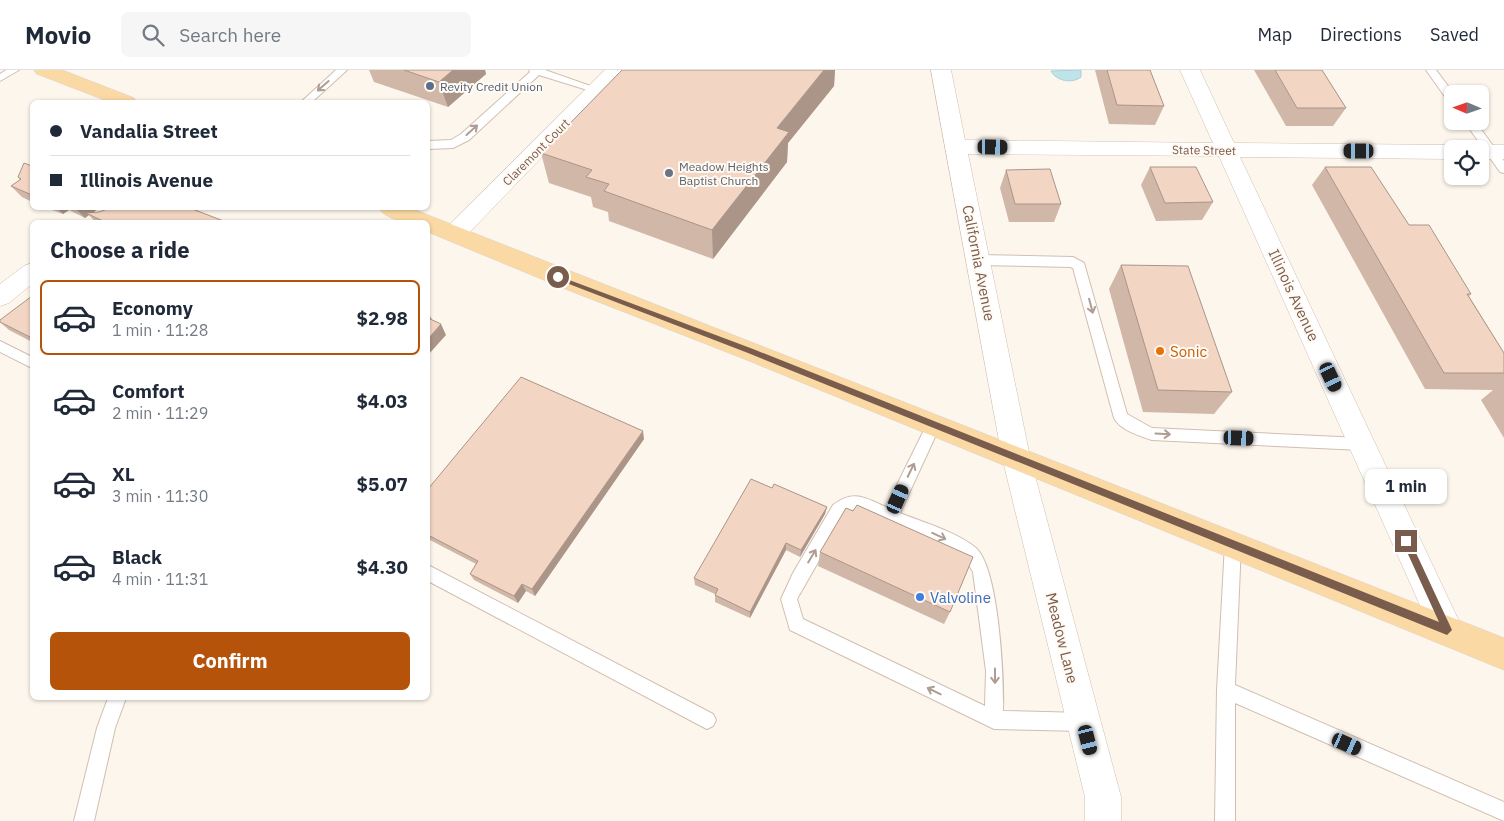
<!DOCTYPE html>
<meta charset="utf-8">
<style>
body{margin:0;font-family:"IBM Plex Sans",sans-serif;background:#f6f6f7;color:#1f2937;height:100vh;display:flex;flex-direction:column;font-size:19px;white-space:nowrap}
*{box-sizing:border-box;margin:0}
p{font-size:16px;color:#747a83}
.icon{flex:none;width:28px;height:28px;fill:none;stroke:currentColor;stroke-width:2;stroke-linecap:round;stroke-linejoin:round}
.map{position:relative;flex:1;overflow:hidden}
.panel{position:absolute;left:30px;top:150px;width:400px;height:480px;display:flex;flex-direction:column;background:#fff;border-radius:8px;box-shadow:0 1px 4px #0004}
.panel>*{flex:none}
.hud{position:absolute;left:30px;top:30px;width:400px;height:110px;border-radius:8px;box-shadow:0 1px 4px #0004;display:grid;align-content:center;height:110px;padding:0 20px;background:#fff}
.needle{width:32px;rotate:272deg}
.controls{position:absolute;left:1444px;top:15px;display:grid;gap:10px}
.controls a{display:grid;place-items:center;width:45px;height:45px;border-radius:8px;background:#fff;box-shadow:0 1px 4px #0004;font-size:25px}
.end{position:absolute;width:22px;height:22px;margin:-11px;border:6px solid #7a5c4d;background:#fff;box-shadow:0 0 0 2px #fff}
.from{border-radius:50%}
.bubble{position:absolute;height:35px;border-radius:8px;background:#fff;box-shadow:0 1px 4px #0004;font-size:16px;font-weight:700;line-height:35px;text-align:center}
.car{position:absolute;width:15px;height:30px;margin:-15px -8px;border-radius:6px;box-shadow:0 0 4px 1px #0007;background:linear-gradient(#222 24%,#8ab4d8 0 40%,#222 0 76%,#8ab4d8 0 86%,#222 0)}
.hud b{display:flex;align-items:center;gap:18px;height:48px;font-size:19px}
.hud b+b{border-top:1px solid #e0e1e3}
.hud i{width:12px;height:12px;background:#1f2937}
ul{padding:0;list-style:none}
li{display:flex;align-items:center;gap:15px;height:75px;margin:0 10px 8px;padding:0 10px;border:2px solid transparent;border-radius:8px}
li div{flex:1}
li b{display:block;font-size:19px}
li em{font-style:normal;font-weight:700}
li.active{border-color:#b45309}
li>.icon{width:45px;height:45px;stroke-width:1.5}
h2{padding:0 20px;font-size:22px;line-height:60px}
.action{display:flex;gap:10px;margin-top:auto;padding:10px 20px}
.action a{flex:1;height:58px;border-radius:8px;background:#b45309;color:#fff;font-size:20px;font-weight:700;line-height:58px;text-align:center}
header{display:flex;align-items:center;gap:30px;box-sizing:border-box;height:70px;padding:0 25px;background:#fff;border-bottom:1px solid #e0e1e3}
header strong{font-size:24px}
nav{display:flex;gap:28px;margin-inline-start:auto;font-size:18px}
.search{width:350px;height:45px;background:#f6f6f7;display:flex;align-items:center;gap:12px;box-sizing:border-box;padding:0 18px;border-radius:8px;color:#747a83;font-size:19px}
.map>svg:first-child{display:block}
</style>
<header>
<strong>Movio</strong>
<div class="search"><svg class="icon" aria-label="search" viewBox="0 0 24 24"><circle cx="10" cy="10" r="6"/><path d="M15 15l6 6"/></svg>Search here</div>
<nav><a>Map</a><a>Directions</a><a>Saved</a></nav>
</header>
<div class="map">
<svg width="1504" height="751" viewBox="0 0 1504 751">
<rect width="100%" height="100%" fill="#fdf6ec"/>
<!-- water -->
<path fill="#bfe3e8" stroke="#a5d3da" d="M1081,0V7C1072,14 1056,11 1051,1Z"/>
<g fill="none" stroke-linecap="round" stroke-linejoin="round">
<!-- lane casing -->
<g stroke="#d1beb0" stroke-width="2">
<path id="lane" d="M6,0H19L0,11V4Z
M336,0H347L312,32H301Z
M529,0H545L602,20L597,23L539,5L469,70L453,78L428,79V71L451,70L461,64L530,2Z
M1426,0H1436L1454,24L1452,32L1448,31Z
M1464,51H1475L1504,91V103L1500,102Z
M978,185L1073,187L1084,193L1127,344L1152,358L1361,368L1366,370L1368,374L1366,378L1361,380L1152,370C1140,366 1120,360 1114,348L1073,198L1070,197L978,195L972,190Z
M0,271L32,287V298L0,282Z
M934,348L939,350L941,354L900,443C922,452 957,462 976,478C999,499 1004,608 1003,641L1084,643L1090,646L1093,652L1090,658L1084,661L994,659L790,560L781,529L793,503L833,435C854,419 865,428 886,437L929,350ZM857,439L956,482L966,490L973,502L986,601L985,636L803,549L797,529L845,445L851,440Z
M1233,467L1239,469L1241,474L1235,615L1504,732V751L1235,633V751H1215L1217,620L1225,474L1227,469Z
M428,495L713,644L716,650L713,656L707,659L701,656L428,511Z
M108,628H126L115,658L94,751H74L97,658Z"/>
</g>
<!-- street casing -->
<g stroke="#d1beb0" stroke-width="1">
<path id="street" d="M605,0H626L463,169L455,171L447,169L444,163L447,157Z
M931,0H951L965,70L1213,73L1180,0H1200L1234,73L1452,75L1459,77L1460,79H1452V89L1240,87L1458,549L1463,560L1458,571L1447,575L1436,571L1219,86L968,84L1030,387L1121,727V751H1085V727L1002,387Z
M1480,75H1504V89H1480V79H1472Z
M32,193V214L9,233L0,236V214L24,196Z"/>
</g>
<!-- primary casing -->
<g stroke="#dad1cd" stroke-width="1">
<path id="primary" d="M34,0H62L134,28L137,32H110L37,4Z
M379,138H410L1504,568V600L742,288L568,220L428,162V152C412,152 388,153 379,138Z"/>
</g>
<!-- lane -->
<use href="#lane" fill="#fff" fill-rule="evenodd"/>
<!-- street -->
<use href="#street" fill="#fff" fill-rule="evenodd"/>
<!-- primary -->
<use href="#primary" fill="#fbd9a5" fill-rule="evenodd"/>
</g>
<!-- wall -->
<path fill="#d1b7a8" d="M369,0H485L486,4L448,37L374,12Z
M622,0H835L834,16L788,73L787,92L713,189L609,151L608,142L593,137L591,127L549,113L541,83Z
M1095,0H1150L1164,36L1155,55L1109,54Z
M1254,0H1322L1346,38L1333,56H1286Z
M32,96V132L22,127L11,116L20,110L18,107Z
M1150,97L1213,132L1202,150L1156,151L1141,115Z
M1325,97L1409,155L1471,224L1469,226L1504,283V368L1481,330L1493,320L1425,319L1312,115Z
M1006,100L1061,134L1054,152H1009L1000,118Z
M47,138H99L92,142L226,152H95L89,145L85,148L69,140L63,144Z
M1121,195L1232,322L1214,344L1143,342L1109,219Z
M32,226V272L9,260L0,252Z
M644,369L535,526L526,521L518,533L474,510L470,504L476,494L428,469V419Z
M772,418L827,437L825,444L800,487L786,480L750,548L715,532V524L695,515L694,508Z
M820,482L950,542L944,554L818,496Z"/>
<!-- shaded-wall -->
<path fill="#aa9588" d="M453,0H485L486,4L448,37L439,12Z
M824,0H835L834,16L788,73L787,92L713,189L712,160L777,58Z
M57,138H67L69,140L63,144Z
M75,138H99L90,145L86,143L89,145L85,148Z
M428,242L433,252L428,254Z
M441,254L446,265L428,285V269Z
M643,361L644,369L535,526L532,519Z
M827,437L825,444L800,487L801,480Z
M786,473V480L750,548V542Z
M522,514L526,521L518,533L514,526Z"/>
<!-- building -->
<path fill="#f3d5c3" stroke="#aa9588" d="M404,0H453L439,12Z
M622,0H824L777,58L789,62L712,160L604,121L609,114L586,107L592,100L541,83Z
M1107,0H1150L1164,36L1117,35Z
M1275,0H1322L1346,38H1297Z
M24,93L32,96V125L11,116L21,109L18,107Z
M1150,97H1196L1213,132L1165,133Z
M1325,97H1371L1409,155H1429L1471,224H1467L1504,283V303H1444Z
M1050,99L1061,134H1015L1006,100Z
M110,138H190L226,152H105L86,143L99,142Z
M1121,195L1188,196L1232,322L1158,320Z
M32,226V268L0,252V250Z
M428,248L441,254L428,269Z
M521,307L643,361L532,519L522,514L514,526L470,504L478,491L428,465V419Z
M751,409L772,418L774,414L827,437L801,480L786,473L750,542L715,525L718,519L694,508Z
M857,435L973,487L950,542L820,482L846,438L853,441Z"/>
<!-- one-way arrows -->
<defs><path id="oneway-shaft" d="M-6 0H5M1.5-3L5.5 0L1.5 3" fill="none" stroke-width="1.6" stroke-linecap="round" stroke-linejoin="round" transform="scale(1.25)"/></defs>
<g stroke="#af9d94">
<use href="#oneway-shaft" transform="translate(323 16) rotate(139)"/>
<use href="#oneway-shaft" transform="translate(472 60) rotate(-42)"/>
<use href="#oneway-shaft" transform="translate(1091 236) rotate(75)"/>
<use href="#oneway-shaft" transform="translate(1163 364) rotate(3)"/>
<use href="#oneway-shaft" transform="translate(911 400) rotate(-64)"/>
<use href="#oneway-shaft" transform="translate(939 466) rotate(25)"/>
<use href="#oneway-shaft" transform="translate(812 486) rotate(-59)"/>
<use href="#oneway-shaft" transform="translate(995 606) rotate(90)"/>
<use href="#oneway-shaft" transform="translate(934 621) rotate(-154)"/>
</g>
<!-- route -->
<path fill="#7a5c4d" d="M556,205L753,279L1439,552L1402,471L1403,468H1409L1452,560L1447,565L748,283L556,209Z"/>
<!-- markers -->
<circle fill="#5c6f8a" stroke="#fffaf3" stroke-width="2" cx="430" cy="16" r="5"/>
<circle fill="#6b7280" stroke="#fffaf3" stroke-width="2" cx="669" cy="103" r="5"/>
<circle fill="#e8710a" stroke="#fffaf3" stroke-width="2" cx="1160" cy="281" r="5"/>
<circle fill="#3f7fe0" stroke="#fffaf3" stroke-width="2" cx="920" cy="527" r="5"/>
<g text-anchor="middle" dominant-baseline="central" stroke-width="4" stroke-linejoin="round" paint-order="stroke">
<!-- far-service labels -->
<g font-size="12" fill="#4e5e75" stroke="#fffaf3" text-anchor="start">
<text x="440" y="16">Revity Credit Union</text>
</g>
<!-- far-street labels -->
<g font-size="12" fill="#7a5c4d" stroke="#fffaf3">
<text transform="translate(1204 80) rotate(1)">State Street</text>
<text transform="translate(536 82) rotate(-45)">Claremont Court</text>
</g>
<!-- far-worship labels -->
<g font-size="12" fill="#5b616d" stroke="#fffaf3" text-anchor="start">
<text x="679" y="96">Meadow Heights<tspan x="679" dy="14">Baptist Church</tspan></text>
</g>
<!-- street labels -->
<g font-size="15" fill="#7a5c4d" stroke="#fffaf3">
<text transform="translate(979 193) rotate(79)">California Avenue</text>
<text transform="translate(1294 225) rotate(65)">Illinois Avenue</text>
<text transform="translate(1062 568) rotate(76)">Meadow Lane</text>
</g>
<!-- food labels -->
<g font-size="15" fill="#c56008" stroke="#fffaf3" text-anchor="start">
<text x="1170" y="281">Sonic</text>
</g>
<!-- shop labels -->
<g font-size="15" fill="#366cbe" stroke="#fffaf3" text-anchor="start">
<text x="930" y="527">Valvoline</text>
</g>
</g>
</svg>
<div class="controls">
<a><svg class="needle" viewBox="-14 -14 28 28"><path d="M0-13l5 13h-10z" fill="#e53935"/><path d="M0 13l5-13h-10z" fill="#747a83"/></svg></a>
<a><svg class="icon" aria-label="locate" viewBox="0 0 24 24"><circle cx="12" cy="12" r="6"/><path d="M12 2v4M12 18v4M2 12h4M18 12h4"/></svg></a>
</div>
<i class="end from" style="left:558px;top:207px"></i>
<i class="end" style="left:1406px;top:471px"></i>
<div class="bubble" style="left:1365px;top:399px;width:82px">1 min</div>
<i class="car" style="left:993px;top:77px;rotate:91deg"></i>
<i class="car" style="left:1359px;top:81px;rotate:270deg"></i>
<i class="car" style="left:1331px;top:307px;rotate:155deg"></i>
<i class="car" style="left:1239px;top:368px;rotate:92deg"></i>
<i class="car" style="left:898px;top:429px;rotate:24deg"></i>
<i class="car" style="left:1088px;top:670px;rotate:166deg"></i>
<i class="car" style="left:1347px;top:674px;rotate:114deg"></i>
<div class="hud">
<b><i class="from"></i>Vandalia Street</b>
<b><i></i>Illinois Avenue</b>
</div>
<section class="panel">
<h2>Choose a ride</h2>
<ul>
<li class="active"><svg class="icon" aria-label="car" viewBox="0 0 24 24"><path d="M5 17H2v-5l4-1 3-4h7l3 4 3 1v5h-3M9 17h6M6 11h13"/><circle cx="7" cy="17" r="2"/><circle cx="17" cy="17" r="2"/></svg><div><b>Economy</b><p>1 min · 11:28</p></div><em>$2.98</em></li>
<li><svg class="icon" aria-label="car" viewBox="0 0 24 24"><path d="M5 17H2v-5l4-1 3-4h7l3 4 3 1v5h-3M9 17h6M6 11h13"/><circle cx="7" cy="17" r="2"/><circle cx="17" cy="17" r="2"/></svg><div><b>Comfort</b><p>2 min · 11:29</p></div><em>$4.03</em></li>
<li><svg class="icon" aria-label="car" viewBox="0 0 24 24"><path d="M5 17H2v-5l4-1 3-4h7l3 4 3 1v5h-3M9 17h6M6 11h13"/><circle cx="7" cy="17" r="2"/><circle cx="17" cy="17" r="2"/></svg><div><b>XL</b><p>3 min · 11:30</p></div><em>$5.07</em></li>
<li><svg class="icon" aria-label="car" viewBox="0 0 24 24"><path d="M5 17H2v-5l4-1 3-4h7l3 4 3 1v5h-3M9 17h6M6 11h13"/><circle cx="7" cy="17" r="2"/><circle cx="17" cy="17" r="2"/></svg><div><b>Black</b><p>4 min · 11:31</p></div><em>$4.30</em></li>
</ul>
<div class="action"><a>Confirm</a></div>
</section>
</div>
